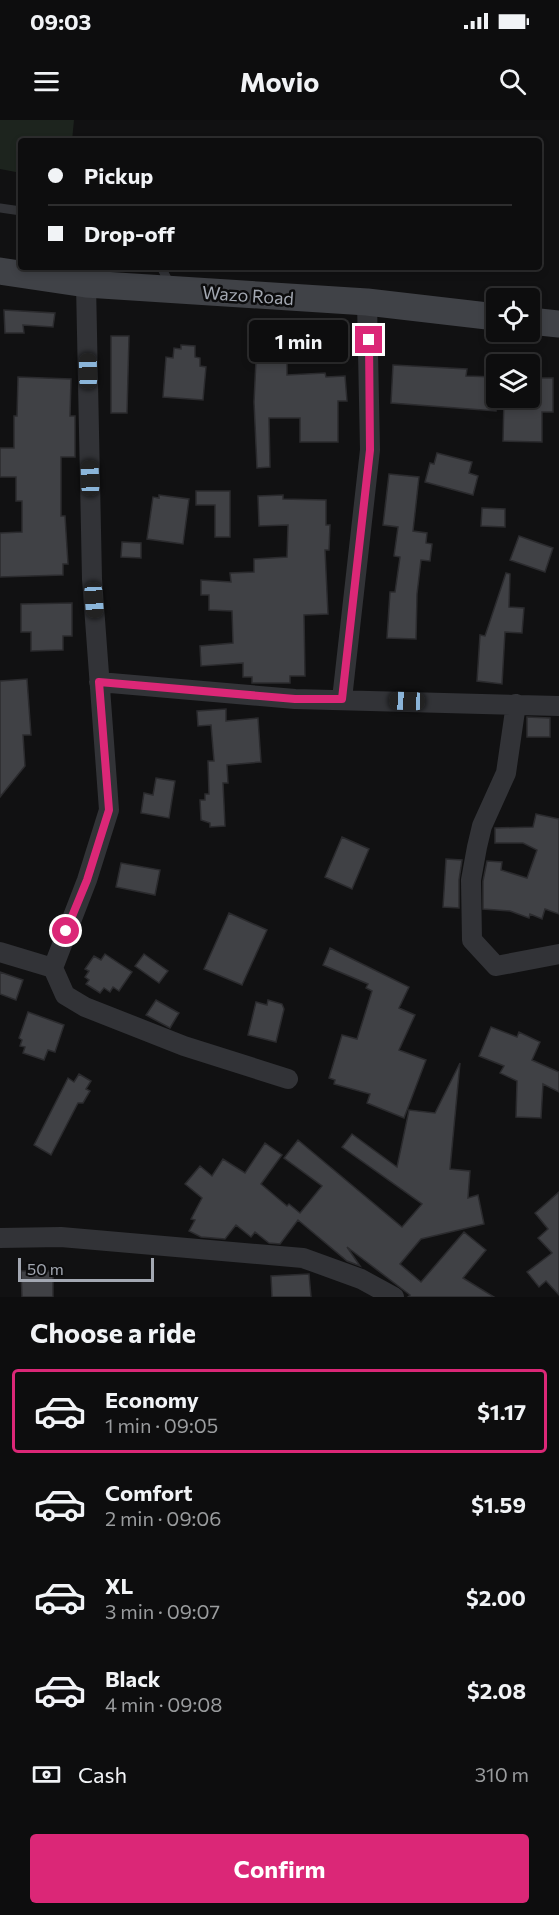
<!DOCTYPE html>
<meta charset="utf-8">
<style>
body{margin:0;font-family:Commissioner,sans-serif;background:#161617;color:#f1f3f6;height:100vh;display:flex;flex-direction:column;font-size:22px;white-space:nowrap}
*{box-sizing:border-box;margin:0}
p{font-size:20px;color:#9a9c9e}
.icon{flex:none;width:33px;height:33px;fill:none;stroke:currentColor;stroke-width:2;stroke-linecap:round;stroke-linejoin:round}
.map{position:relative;height:1177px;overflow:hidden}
.details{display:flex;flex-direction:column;background:#0d0d0e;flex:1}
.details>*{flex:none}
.top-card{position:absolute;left:18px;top:18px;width:524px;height:132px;border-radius:6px;box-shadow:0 3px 9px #0003,0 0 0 2px #2d2d2e;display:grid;align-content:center;height:132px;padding:0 30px;background:#0d0d0e}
.buttons{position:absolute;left:486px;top:168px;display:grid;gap:12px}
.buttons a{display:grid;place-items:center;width:54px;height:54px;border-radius:6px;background:#0d0d0e;box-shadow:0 3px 9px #0003,0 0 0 2px #2d2d2e;font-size:30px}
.scale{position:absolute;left:18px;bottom:15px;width:136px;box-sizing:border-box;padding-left:6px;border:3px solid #a3a8b2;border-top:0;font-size:16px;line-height:21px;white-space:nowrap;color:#a3a8b2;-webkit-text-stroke:4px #0c0c0d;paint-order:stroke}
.end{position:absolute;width:27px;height:27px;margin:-14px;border:8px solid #db2777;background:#fff;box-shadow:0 0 0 3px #fff}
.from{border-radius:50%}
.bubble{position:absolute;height:42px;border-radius:6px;background:#0d0d0e;box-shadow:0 3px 9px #0003,0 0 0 2px #2d2d2e;font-size:20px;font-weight:700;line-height:42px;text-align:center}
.car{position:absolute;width:18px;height:36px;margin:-18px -9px;border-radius:8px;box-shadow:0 0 4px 2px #0007;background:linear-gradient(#222 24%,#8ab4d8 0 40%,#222 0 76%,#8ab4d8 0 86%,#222 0)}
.top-card b{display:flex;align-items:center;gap:21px;height:57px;font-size:22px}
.top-card b+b{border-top:2px solid #2d2d2e}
.top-card i{width:15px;height:15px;background:#f1f3f6}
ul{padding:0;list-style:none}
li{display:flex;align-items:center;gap:18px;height:84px;margin:0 12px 9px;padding:0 18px;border:3px solid transparent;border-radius:6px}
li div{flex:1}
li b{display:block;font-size:22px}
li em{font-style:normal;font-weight:700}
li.selected{border-color:#db2777}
li>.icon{width:54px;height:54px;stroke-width:1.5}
h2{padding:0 30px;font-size:27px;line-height:72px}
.pay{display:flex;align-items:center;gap:15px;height:66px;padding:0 30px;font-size:22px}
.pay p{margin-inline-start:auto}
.cta{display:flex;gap:12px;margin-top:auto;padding:12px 30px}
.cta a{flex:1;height:69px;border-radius:6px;background:#db2777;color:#fff;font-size:24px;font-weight:700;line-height:69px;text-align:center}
.status{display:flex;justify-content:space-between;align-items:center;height:42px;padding:0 30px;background:#0d0d0e;direction:ltr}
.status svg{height:16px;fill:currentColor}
header{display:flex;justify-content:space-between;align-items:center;height:78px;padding:0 30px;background:#0d0d0e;font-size:27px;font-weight:700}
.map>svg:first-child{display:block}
</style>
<div class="status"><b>09:03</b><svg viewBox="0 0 49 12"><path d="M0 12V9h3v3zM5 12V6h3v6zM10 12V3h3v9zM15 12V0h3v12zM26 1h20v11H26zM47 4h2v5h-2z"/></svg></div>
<header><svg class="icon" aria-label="menu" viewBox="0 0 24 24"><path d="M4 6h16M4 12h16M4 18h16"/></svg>Movio<svg class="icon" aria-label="search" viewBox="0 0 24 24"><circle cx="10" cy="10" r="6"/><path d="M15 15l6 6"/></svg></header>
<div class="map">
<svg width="559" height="1177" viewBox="0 0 559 1177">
<rect width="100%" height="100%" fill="#111112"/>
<!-- green -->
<path fill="#1d241e" d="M0,0H74L72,21H21V53L0,49Z"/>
<!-- building -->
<path fill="#404145" stroke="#2b2b2e" stroke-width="1.5" d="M4,190L55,193L53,207L23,205L24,213H5Z
M111,216H129L127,293H111Z
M181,225L195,226V237L200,238V246L206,247L203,280L163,277L166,237L173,238L174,228L181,229Z
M256,240H287V255L325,253L326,257L345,256L347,281H338V322H300V298H269L270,347L257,348L254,282Z
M393,245L467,249L466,256L496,257V291L391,283Z
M18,257L71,259L70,296H75V337H61V396H65L68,444H63V455L0,457V413L22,412V381H16V357H0V328H14V296H17Z
M530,258H553V292H542V322L503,321L504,278H530Z
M437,333L472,342L469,353L478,356L473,375L425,362L430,343L434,344Z
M389,354L419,357L413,411L427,413L426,423L432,424L430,441L421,440L417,474L416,519L387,518L390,472H395L400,437L394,436L398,407L383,405Z
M196,371H230V417H215V385H196Z
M159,375L189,379L183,424L147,419L153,377L159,378Z
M283,375V379L326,380V405H330L329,430H325L328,494L304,495L305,556H290V563H252V557H243V543L201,546L200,526L233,523L232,491L209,490V475H201V460L231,462L230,453L254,452V439L287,437L288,405L259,406L258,376Z
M482,388L505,389V407L481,406Z
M519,416L553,428L545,452L510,440Z
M122,422L141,423V438L121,437Z
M506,453L510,454L509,487L524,488L522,513L505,512L502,564L477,561L480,515L485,516Z
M72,483V516H63V530L31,531V512H21V484Z
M27,559L31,615H23L25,646L0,677V561Z
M226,589V601L258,598L261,642L227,645L228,663H223L225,706L210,707V703L201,700L200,680H205V674H209L208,641H214L211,605L198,606L197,591Z
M527,597L550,598V617H527Z
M156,658L175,661L169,698L141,693L144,673L153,675Z
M536,694L559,699V794L545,789L542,799L530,794L529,798L510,791L483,789V761L487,741L502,742L501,750L527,758L537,730L523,723H495V708L533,707Z
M342,717L369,729L352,769L325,757Z
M446,739L462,740L459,760V788L443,787Z
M121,743L160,750L155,775L116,767Z
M229,793L267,810L242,865L204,849Z
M330,828L409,867L399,888L415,895L399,930L426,940L404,998L367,983L370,974L334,964L335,960L329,958L342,915L357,919L372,871L366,868L368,864L323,845Z
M105,834L132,852L119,871L113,867L110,872L104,868L100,873L86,864L89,860L85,857L89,851L85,849L94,836L101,840Z
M144,834L168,851L159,863L135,846Z
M0,852L23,860L16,880L0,874Z
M156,880L179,893L170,908L146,895Z
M268,880L282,884L284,889L276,922L248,915L256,882L267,885Z
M28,892L64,905L55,932L48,930L44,940L23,933L25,927L20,926L22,920L19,918Z
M491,907L517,917L519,912L540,922L532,940L559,952V972L543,964L541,998L516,997L517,961L500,953L504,946L479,936Z
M460,943L450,1049L470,1051L468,1078L478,1075L484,1104L421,1119L400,1144L421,1162L464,1112L486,1130L463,1158L494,1177H408L410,1175L347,1127L360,1146L347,1141L298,1100L280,1124L269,1123L255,1112L251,1117L236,1105L225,1119L201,1117L189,1111L195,1100L191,1099L202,1078L185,1064L200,1046L212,1056L223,1039L245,1053L265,1023L282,1035L261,1064L287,1086L289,1084L300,1093L322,1066L284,1038L298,1020L402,1107L422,1084L342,1027L352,1014L397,1047L409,990L435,993Z
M79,954L91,961L86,969L90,971L83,983H78L51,1035L34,1025L68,958L74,962Z
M559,1072V1175L546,1161L539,1167L527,1152L552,1133L538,1118L548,1109L535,1093Z
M21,1151H53V1177H22Z
M309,1154L311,1177H272L271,1156Z"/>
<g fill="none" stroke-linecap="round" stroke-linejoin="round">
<!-- lane -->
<path stroke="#323337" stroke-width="9" d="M0,88L21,91
M161,147L171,166"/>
<!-- street -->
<path stroke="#323337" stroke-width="20" d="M86,164L92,459L109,690L87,760L53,848L65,875L85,887L184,926L288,959
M99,562L295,579L559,586
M342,579L370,330L367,182
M516,584L506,653L482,706L477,727L471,760L472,820L496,846L559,834
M0,832L53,848
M0,1118L61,1117L303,1138L361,1159L394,1177"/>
<!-- secondary -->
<path stroke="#404247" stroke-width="27" d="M0,151L86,164L367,182L496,197
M530,201L559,204"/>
</g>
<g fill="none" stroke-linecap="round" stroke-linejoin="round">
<!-- route -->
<path stroke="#db2777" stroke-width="8" d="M66,811L87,760L109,690L99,562L295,579H342L370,330L369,220"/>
</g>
<g text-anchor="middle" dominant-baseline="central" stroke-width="5" stroke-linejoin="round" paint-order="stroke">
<!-- street labels -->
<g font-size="18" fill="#a3a8b2" stroke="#0c0c0d">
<text transform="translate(248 175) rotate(4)">Wazo Road</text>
</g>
</g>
</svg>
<div class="buttons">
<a><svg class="icon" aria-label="locate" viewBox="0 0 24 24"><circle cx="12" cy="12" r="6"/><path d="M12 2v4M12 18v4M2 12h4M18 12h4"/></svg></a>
<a><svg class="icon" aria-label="layers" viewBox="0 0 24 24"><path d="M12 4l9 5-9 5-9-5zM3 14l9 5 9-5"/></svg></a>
</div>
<div class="scale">50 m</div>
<i class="end from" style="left:66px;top:811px"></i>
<i class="end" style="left:369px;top:220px"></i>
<div class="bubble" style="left:249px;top:200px;width:99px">1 min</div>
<i class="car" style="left:88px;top:251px;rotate:359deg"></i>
<i class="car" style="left:90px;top:358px;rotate:358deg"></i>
<i class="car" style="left:94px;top:480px;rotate:176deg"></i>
<i class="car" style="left:407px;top:581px;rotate:272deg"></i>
<div class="top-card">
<b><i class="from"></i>Pickup</b>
<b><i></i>Drop-off</b>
</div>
</div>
<section class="details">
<h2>Choose a ride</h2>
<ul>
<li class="selected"><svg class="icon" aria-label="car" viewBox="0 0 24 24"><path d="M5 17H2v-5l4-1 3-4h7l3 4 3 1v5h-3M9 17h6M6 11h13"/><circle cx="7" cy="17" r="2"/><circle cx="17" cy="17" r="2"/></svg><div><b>Economy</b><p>1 min · 09:05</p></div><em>$1.17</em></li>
<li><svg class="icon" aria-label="car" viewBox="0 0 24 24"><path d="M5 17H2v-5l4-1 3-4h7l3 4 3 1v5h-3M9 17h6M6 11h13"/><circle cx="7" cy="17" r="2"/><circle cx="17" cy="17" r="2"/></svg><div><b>Comfort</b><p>2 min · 09:06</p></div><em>$1.59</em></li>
<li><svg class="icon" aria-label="car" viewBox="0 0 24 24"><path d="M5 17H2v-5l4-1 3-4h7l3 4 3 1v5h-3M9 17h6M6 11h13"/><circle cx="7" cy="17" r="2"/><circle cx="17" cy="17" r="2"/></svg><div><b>XL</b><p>3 min · 09:07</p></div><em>$2.00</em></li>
<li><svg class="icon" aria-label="car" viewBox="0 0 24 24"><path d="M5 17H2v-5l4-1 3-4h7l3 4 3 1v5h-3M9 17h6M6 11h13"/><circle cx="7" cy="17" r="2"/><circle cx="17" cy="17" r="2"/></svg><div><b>Black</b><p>4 min · 09:08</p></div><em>$2.08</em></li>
</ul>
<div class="pay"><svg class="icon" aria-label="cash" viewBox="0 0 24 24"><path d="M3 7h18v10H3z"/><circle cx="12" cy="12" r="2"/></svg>Cash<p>310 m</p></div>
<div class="cta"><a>Confirm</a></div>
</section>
